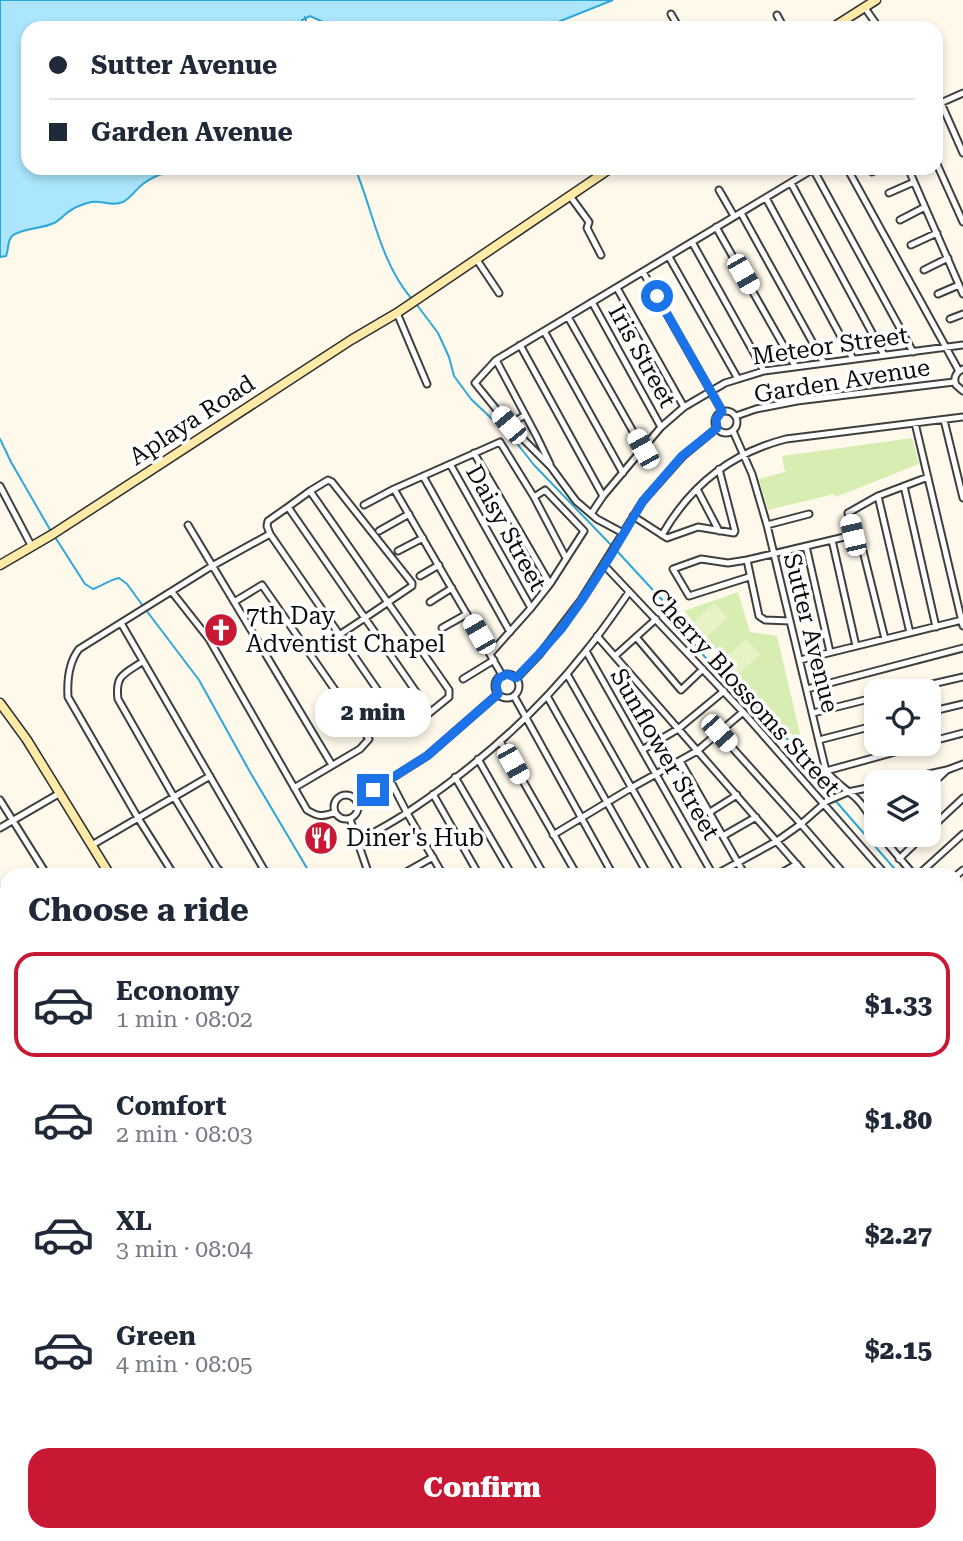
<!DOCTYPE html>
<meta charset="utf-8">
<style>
body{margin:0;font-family:"Roboto Serif",serif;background:#f2f2f3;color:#1f2937;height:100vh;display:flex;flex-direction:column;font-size:26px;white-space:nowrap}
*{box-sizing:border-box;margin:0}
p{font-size:23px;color:#747a83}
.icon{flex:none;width:38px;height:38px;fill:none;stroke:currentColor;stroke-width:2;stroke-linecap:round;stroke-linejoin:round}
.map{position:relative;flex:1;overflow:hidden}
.drawer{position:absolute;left:0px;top:868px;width:964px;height:674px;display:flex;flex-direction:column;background:#fff;border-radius:21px 21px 0 0;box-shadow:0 4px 10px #0003}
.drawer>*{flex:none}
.top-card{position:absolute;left:21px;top:21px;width:922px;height:154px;border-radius:21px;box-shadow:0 4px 10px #0003;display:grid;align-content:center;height:154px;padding:0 28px;background:#fff}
.tools{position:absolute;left:864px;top:679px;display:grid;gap:14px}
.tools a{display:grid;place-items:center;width:77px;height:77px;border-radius:14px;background:#fff;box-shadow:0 4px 10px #0003;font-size:35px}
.end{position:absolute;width:32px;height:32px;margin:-16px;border:9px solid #1a73e8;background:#fff;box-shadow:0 0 0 4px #fff}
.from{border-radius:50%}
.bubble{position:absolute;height:49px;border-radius:21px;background:#fff;box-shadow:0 4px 10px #0003;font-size:23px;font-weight:800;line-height:49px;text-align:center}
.car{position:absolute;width:21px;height:42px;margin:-21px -10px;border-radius:9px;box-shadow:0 0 5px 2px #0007;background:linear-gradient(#fff 24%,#345 0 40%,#fff 0 76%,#345 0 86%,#fff 0)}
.top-card b{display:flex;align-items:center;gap:24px;height:66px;font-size:26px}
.top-card b+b{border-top:2px solid #e0e1e3}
.top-card i{width:18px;height:18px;background:#1f2937}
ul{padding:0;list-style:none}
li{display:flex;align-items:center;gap:21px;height:105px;margin:0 14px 10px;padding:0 14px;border:4px solid transparent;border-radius:21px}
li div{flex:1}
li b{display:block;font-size:26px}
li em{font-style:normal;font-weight:800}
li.current{border-color:#c81834}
li>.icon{width:63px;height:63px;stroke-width:1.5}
h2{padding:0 28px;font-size:32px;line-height:84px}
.button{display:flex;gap:14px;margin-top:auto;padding:14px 28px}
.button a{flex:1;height:80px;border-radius:21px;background:#c81834;color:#fff;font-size:28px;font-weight:800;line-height:80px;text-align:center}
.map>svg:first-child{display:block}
</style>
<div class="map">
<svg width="963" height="1541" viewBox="0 0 963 1541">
<rect width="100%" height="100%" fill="#fff9ec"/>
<!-- green -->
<path fill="#d7edb2" d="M912,438L919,464L836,497L834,494L768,510L759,479L785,472L782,456Z
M738,592L750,632L777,636L802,742L782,728L684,611Z
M957,1169L963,1174V1230L957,1233Z"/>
<!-- pitch -->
<path fill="#e8f3c5" d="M715,603L728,618L705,638L692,623Z
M746,639L760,655L737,675L723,659Z"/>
<!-- water -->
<path fill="#abe6fc" stroke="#2ca7d9" stroke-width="2" d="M0,0H613L543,28H337L310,16L302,20V28H28V168H189C172,171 157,173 143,184C136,189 131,198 123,202C112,207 102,200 91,202C83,204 73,208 67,213C62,217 59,221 54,223C43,229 21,228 12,236C7,241 9,250 6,256L0,257Z"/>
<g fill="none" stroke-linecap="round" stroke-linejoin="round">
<!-- stream -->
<path stroke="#2ca7d9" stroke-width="2" d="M305,17L308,28
M355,168C373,211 380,261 411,298
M417,305L438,333L449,357L454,376L471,399L515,441L534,465L612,546
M0,439L11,462L52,533
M55,537L85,584L93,589C102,586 109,580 119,578L127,584L143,606
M616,550L664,602L679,626L705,657L726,679L779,728L814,776L900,875
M146,610L199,680L250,772L311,875
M957,940L963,947
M862,1535L863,1541"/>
<!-- river -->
<path stroke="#abe6fc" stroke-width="12" d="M0,1010L7,1015
M293,1535V1541"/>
<!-- street casing -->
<g stroke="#3f3f3f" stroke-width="9">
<path id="street" d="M865,8L879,28
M671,14L679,28
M777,15L784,28
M941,103L963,153
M936,105L963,93
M936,162L963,222
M847,168L959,371
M908,168L963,294
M813,169L913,352
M872,172L880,168
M791,183L884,355
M719,190L734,216
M889,193L914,182
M570,196L589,222L587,228L601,255
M766,198L853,359
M741,213L824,363
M900,220L925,207
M716,227L795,366
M692,242L764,371
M911,245L937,233
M669,257L738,379
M477,260L499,293
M924,270L948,258
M643,272L722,411
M617,288L684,407
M938,294L959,285
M592,302L661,427
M397,313L427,384
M568,317L643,449
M950,319L963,314
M544,331L623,473
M520,345L603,496
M496,360L537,437L550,464
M963,369C956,372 953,378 956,385L963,391
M715 422a11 11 0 1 1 22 0a11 11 0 1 1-22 0Z
M736,416L756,409L797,401L954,382
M944,420L963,498
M915,423L963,626
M509,425L525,415
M733,431L752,474L767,525L826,771C835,782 846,789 857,799C866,808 871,818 877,829
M474,453L550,584
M450,464L531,608
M423,476L510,632
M0,486L32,547
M904,486L936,627
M394,489L502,675
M697,489L719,531
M310,491L288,507L430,712
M878,496L910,633
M364,505L394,489L500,442L534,497L566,558
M591,514L603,496L661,427L684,407L725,383L764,371L963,345
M633,516L667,538L698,527L734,533L735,531L719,469
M188,525L332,765
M767,525L809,514
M379,531L409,514
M623,533L597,519L576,501L551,467L509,425L475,383L496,360L815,168
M270,534L267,526L268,521L288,507
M662,535C690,486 731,453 786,439L963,417
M832,540L856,646
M806,546L830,652
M398,551L423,538
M747,560L759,616L765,620L790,621
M604,565L743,712L886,875
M420,576L439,565
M749,577L689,596L673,569L701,559L728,563L747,560L853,535
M172,592L209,639L307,810C318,817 323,817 335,812
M234,602L262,585L369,739L360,749L294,788
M430,602L452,588
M121,623L267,875
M442,628L467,614
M597,636L806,875
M636,637L681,690L703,669
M885,639L862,547L853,535L848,513L878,496L928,477
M586,651L713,875
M490,654L531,608L550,584L584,531L545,490L534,497
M615,656L656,619
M800,660L962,620
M142,662C124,674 115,675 118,699L174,797L217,868L224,875
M567,674L681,875
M495 686a12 12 0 1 1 24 0a12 12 0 1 1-24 0Z
M517,678L539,655L581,600L643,501L683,456L717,428
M463,679L494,660
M807,689L963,648
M902,691L963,677
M514,696L613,875
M547,696L648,875
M929,712L963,704
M813,713L877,697
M719,733L801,824L845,875
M819,740L877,725
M500,741L577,875
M929,742L963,733
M642,750L678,729L724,691
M478,759L544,875
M680,761L745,875
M826,771L924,744
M455,777L512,875
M390,780L407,813L443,875
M892,782L947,770L963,764
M929,787L947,770
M433,794L479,875
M334 807a12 12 0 1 1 24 0a12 12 0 1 1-24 0Z
M0,800L47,875
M357,800L427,756L498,694
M710,812L737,795
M350,819L369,875
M0,828L60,793
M929,830L963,798
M553,835L631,788L697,751L743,712
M880,835L914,875
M723,836L756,817
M357,842C374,832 392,823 408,812C474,768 536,714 585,652C601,633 615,612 629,592
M92,845L210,776
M899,859L924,835
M174,875L138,818L68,697C67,680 69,662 79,649L212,566L270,534L401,724L406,728H411L449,697V690L310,491L328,480L332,482L412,583V586C388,602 364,619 339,635
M401,875L433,857
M715,875L777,841L801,824L827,801L848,792L877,786
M778,875L797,864
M918,875L963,834
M957,875L963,870
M0,890L7,899
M957,913L963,907
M957,923L963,929
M957,952L963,959
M0,960L7,969
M957,994L963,989
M957,1029L963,1034
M0,1044L5,1040L7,1044
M0,1082L7,1093
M0,1113L7,1125
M957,1141L963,1137
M0,1163L7,1174
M0,1214L7,1225
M957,1261L963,1259
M0,1270L7,1281
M957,1313L963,1308
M0,1328L7,1324
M963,1356V1357
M957,1389L963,1396
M957,1415L963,1411
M0,1428L7,1440
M957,1428L963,1436
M0,1519L7,1531
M10,1535L14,1541
M65,1535L68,1541
M112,1535L116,1541
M154,1535L158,1541
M191,1535L194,1541
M482,1535L483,1541
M593,1535L596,1541
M664,1535L666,1541
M835,1535L837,1541"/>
</g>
<!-- secondary casing -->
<g stroke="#2e2e2e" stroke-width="11">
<path id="secondary" d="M832,28L876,0
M0,565L53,534L351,340L397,313L611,168
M0,703L27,740L110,875
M395,1535L396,1541"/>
</g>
<!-- street -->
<use href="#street" stroke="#fff" stroke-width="5"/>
<!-- secondary -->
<use href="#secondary" stroke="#ffeba7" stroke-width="8"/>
</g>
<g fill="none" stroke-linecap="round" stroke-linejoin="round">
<!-- route -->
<path stroke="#1a73e8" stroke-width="9" d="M373,790L428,755L498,694L496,685L499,678L507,674L516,678L539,654L562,628L582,600L611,555L643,501L682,456L717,428L716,419L722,411L657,296"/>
</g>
<!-- icons -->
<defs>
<g id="church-disc" transform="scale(1.75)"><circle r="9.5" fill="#c81834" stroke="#fff"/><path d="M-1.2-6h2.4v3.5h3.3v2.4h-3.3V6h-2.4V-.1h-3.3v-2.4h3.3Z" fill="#fff"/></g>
<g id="restaurant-disc" transform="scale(1.75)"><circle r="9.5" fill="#c81834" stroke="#fff"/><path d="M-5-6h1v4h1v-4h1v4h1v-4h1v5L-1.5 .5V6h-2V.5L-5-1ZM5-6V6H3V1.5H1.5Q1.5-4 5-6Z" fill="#fff"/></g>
</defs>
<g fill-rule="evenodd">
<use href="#church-disc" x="221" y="630"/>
<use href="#restaurant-disc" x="321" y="838"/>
</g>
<g text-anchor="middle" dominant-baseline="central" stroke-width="7" stroke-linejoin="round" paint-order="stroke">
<!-- street labels -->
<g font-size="24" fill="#0c0c0c" stroke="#fff">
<text transform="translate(830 346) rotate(-8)">Meteor Street</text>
<text transform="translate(642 356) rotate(61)">Iris Street</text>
<text transform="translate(842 381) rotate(-9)">Garden Avenue</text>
<text transform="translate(192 420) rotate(-33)">Aplaya Road</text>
<text transform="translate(506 528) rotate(61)">Daisy Street</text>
<text transform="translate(811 633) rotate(76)">Sutter Avenue</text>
<text transform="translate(745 692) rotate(48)">Cherry Blossoms Street</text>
<text transform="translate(665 754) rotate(60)">Sunflower Street</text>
</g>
<!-- poi labels -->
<g font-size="24" fill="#0c0c0c" stroke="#fff" text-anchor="start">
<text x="246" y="616">7th Day<tspan x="246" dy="28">Adventist Chapel</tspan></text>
<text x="346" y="838">Diner's Hub</text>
</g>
</g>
</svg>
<div class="tools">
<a><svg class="icon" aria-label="locate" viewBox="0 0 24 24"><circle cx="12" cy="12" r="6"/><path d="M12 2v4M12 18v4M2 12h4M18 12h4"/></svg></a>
<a><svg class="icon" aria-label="layers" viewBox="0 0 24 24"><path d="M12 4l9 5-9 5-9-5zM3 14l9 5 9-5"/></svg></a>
</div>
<i class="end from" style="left:657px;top:296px"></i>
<i class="end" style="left:373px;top:790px"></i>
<div class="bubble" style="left:315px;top:688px;width:116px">2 min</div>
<i class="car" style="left:743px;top:274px;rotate:150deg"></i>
<i class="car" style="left:509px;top:425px;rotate:320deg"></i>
<i class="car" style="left:643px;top:449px;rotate:331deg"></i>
<i class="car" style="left:853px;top:535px;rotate:347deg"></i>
<i class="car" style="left:479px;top:634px;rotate:330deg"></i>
<i class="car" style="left:719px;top:733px;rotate:138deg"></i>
<i class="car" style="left:513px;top:764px;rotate:151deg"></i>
<div class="top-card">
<b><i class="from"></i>Sutter Avenue</b>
<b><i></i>Garden Avenue</b>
</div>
<section class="drawer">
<h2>Choose a ride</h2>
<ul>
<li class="current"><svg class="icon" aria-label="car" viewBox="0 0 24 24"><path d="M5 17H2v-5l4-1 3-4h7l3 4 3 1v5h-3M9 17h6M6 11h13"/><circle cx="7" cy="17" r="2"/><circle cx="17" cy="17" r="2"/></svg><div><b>Economy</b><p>1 min · 08:02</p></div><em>$1.33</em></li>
<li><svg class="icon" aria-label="car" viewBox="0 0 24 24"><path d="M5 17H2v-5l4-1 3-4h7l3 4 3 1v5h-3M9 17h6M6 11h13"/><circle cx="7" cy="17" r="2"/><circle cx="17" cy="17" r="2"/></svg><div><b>Comfort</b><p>2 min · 08:03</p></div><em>$1.80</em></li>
<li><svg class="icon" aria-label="car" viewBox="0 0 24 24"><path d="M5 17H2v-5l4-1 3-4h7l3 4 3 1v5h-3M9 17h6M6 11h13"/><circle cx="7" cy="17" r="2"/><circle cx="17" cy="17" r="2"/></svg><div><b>XL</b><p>3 min · 08:04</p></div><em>$2.27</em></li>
<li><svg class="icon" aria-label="car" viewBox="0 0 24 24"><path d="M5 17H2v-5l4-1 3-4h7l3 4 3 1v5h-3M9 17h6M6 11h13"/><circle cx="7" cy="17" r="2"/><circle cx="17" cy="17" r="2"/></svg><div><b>Green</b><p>4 min · 08:05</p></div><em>$2.15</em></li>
</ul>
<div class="button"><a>Confirm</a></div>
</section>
</div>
